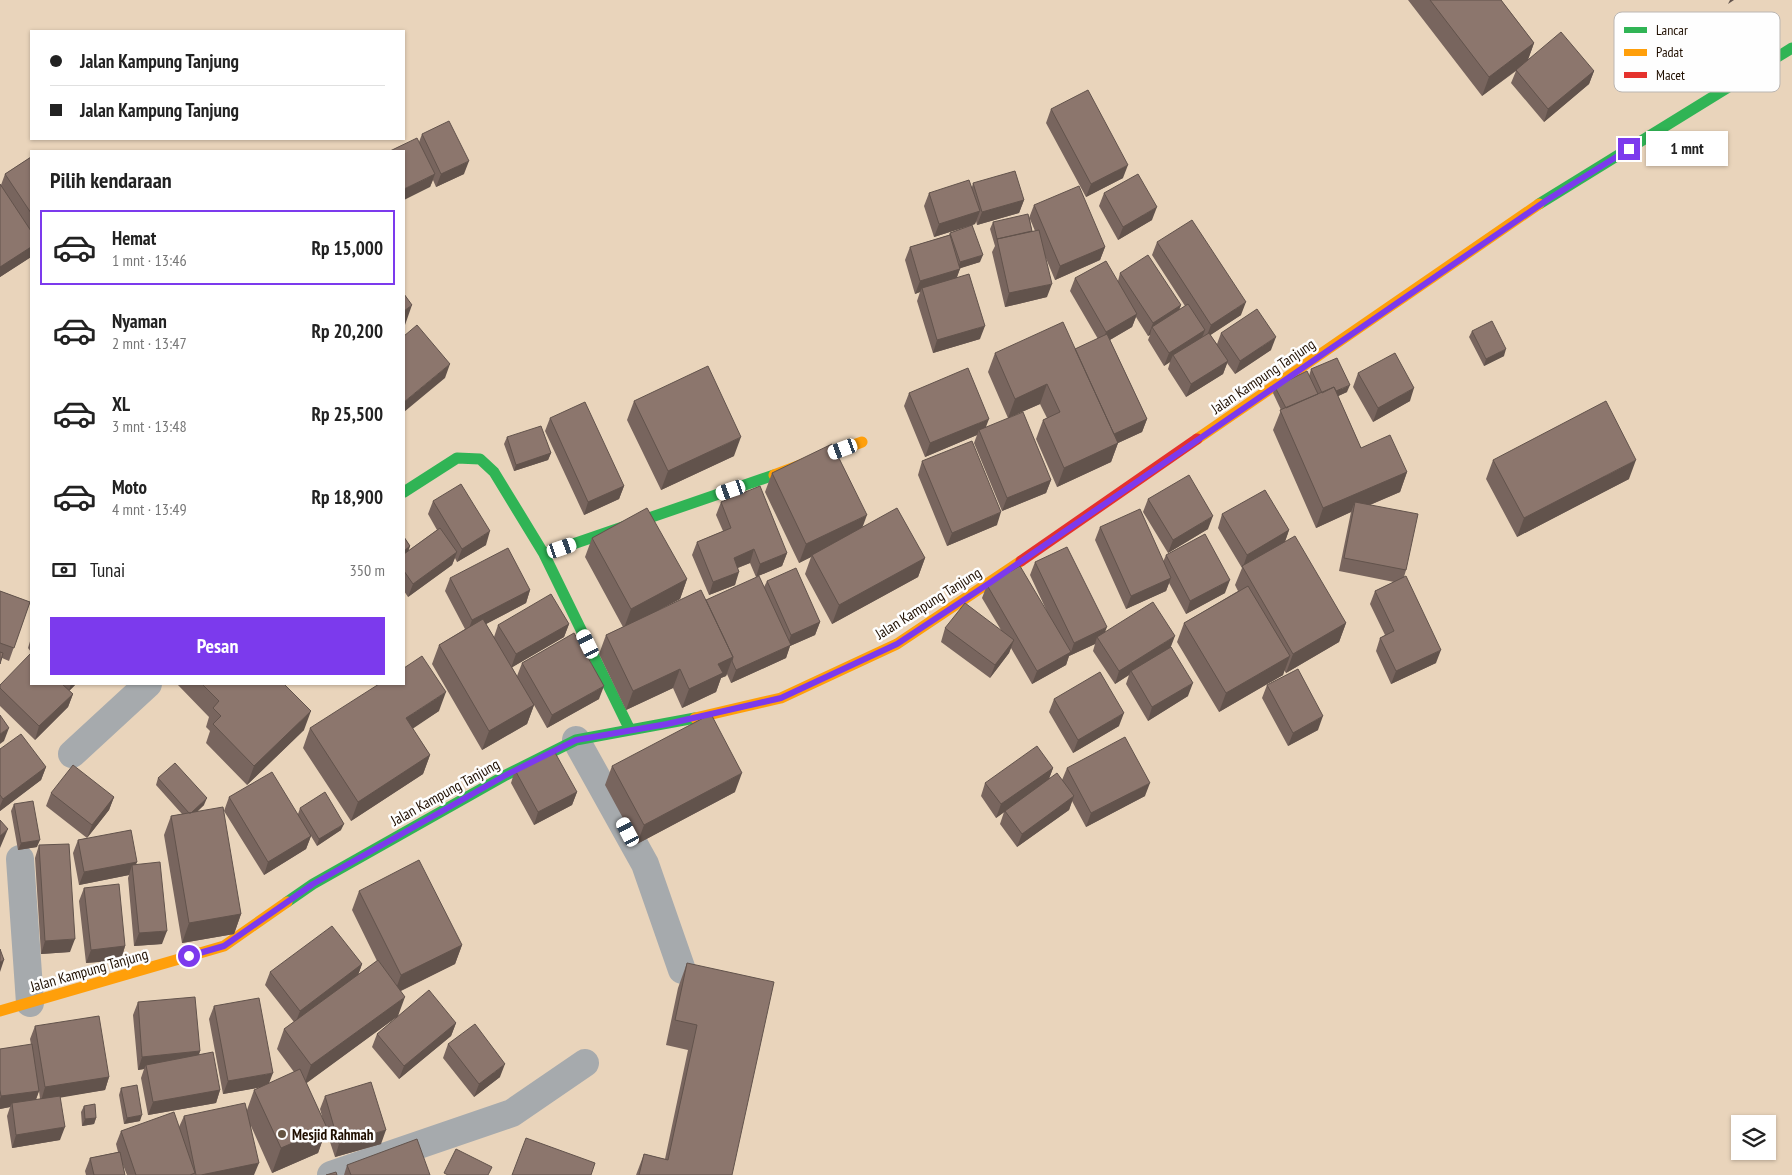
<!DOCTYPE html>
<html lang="id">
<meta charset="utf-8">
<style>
body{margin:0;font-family:"PT Sans Narrow",sans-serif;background:#f2f2f2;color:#222;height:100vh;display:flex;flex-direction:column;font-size:19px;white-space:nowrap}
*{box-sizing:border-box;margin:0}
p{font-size:16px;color:#767676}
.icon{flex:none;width:28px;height:28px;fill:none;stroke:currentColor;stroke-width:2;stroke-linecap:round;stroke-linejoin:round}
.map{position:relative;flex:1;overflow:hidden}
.details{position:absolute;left:30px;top:150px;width:375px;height:535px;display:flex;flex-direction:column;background:#fff;border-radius:0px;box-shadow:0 1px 4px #0004}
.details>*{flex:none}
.hud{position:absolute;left:30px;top:30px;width:375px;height:110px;border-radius:0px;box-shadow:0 1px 4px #0004;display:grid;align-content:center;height:110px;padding:0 20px;background:#fff}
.buttons{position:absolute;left:1731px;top:1115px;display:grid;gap:10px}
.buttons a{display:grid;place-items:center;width:45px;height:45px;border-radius:0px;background:#fff;box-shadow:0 1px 4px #0004;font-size:25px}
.end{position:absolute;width:22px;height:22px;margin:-11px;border:6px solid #7c3aed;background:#fff;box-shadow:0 0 0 2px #fff}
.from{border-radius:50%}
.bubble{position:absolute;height:35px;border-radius:0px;background:#fff;box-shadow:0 1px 4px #0004;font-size:16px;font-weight:600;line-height:35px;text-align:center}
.car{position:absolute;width:15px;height:30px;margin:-15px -8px;border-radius:6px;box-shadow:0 0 4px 1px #0007;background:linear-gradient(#fff 24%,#345 0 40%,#fff 0 76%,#345 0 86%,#fff 0)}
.hud b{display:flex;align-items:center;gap:18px;height:48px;font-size:19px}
.hud b+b{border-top:1px solid #e0e0e0}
.hud i{width:12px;height:12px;background:#222}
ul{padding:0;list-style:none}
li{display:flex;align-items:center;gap:15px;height:75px;margin:0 10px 8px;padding:0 10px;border:2px solid transparent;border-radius:0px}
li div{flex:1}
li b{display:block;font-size:19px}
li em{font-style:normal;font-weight:600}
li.selected{border-color:#7c3aed}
li>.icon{width:45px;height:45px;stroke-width:1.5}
h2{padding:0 20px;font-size:22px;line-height:60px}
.pay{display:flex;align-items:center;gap:12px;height:55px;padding:0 20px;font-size:19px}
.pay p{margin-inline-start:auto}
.primary-button{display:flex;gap:10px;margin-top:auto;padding:10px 20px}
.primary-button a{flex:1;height:58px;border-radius:0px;background:#7c3aed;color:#fff;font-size:20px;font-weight:600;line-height:58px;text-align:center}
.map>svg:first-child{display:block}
</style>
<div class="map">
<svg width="1792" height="1175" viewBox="0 0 1792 1175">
<rect width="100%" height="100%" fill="#e9d4bb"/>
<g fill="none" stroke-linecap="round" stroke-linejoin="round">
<!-- street -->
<path stroke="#a6aaad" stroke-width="28" d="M576,740L645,864L682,970
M72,754L148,684
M20,859L30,1003
M331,1175L512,1113L585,1063"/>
<!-- fast -->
<path stroke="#30b455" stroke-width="11" d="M1539,204L1792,48
M404,492L457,458L480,459L494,472L544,554L630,730
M544,554L774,475
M287,902L313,884L506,775L576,740L695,718"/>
<!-- slow -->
<path stroke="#ff9f0a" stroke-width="11" d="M1197,439L1539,204
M774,475L862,442
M695,718L781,698L897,644L1021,561
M0,1011L224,946L287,902"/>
<!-- jam -->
<path stroke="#e5322d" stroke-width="11" d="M1021,561L1197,439"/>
</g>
<!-- wall -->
<path fill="#78655e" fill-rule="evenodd" d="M1408,0H1501L1534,43L1528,60L1594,71L1589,84L1544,122L1511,83L1516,71L1482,96Z
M1051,109L1123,178L1086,197L1046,123Z
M422,134L464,174L436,187L433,180L430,187L419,142Z
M31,157V257L0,277V184L1,185L5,174Z
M973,183L1024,200L1019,213L977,225L976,221L975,224L972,225L980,262L960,268L957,277L980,339L933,353L917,301L920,292L915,294L905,260L910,247L949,235L950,233L972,225L934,237L924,206L929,193L972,187Z
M1104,193L1152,220L1118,240L1099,206Z
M1034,205L1105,247L1100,260L1055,280L1045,256L1047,297L1005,307L992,252L995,246L990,229L993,222L1029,218ZM1030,219L1035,231H1032Z
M1157,242L1241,315L1210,335L1217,344L1221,333L1271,350L1235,374L1227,363L1223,374L1186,397L1168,369L1170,362L1164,366L1148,340L1150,335L1148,336L1136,317L1132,327L1110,340L1147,419L1142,432L1118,443L1111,462L1057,487L1036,439L1043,420L1047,418L1040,404L1008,418L988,372L995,353L1075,349L1098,339L1070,291L1075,278L1118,281L1120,273L1181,305L1179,310L1185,306L1152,255Z
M1472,331L1504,356L1484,366L1469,337Z
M1311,369L1347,392L1338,396L1361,448L1407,472L1400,492L1370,505L1406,570L1404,577L1436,663L1391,684L1376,651L1380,638L1385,635L1370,604L1375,591L1394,582L1339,571L1351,512L1316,528L1273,430L1281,410L1273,393L1275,387L1309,376Z
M1358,373L1410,401L1373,422L1353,387Z
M909,393L986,427L1051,480L1046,493L1002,511L974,443L977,435L925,457L904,406Z
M634,401L734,456L661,490L627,420Z
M550,418L624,486L619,499L584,515L545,431Z
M507,437L551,453L548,460L514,471L504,444Z
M1493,460L1629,479L1517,537L1486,479Z
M922,461L997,525L947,546L918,475Z
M772,473L862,527L925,558L918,577L832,624L805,574L811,557L799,563L765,492Z
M1148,499L1208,529L1168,553L1143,512Z
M433,501L486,545L457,562L455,558L452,565L408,597L404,591V537L410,546L408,551L437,530L428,514Z
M721,502L787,553L782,566L756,577L750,563L738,568L735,585L709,595L692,555L697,542L723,531L716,515Z
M1222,514L1289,530L1285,542L1346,623L1339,642L1286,673L1284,670L1283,675L1219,712L1177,642L1184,623L1238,591L1235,585L1242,568L1218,528Z
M1100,527L1163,562L1166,555L1225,593L1186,614L1169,583L1166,591L1126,609L1095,540Z
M592,538L687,579L680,599L659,610L706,600L764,587L767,581L820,622L815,635L790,646L786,658L731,683L727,674L726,676L721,678L716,692L682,708L673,688L626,710L599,654L606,635L623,627L585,557Z
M1035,562L1105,633L1171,647L1188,696L1148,721L1126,684L1129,675L1115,684L1093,651L1095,644L1069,656L1066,665L1032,684L1011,648L1009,653L990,678L941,642L945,628L1001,630L982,598L987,585L1049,616L1030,575Z
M450,578L530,590L526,603L486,624L494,637L498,625L569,624L564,637L512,667L517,676L522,663L599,699L547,728L534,705L527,724L482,750L432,664L439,645L465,629L445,591Z
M0,591L30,602L9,661L2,658L0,664Z
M31,638V652L28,648Z
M31,684H76L69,691L73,694L68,707L35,740L0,706V685Z
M177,684H284L304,730L247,785L206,743L210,731L206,727L209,717Z
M1267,685L1318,730L1288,746L1262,698Z
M1054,699L1119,726L1073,753L1049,712Z
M439,711L412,728L430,755L423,774L351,821L303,748L310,728Z
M0,749L46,767L41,780L0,811Z
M612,766L735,792L637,844L605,785Z
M1053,768L1049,779L1062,780L1067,768L1145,796L1086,827L1072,801L1069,810L1017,847L1000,824L1004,812L996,818L981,796L985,783Z
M515,770L577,792L572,805L534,825L511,783Z
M158,778L204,805L197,812L241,914L234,934L182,943L164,835L171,816L182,814L156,785Z
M51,793L114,797L109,810L87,838L137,862L135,865L162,944L134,946L128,878L129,875L79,885L73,853L78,840L87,838L46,806Z
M229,797L298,814L300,808L341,830L317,846L311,836L306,849L264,875L224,811Z
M14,804L37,847L18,850L11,811Z
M39,845L70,952L41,954L35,858Z
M84,888L125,946L121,960L86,963L79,901Z
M359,891L462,945L455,964L401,991L398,1016L306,1083L323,1120L320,1109L325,1096L381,1144L335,1157L326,1130L318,1153L272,1173L251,1126L254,1175H127L123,1165L125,1175H86L85,1171L90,1158L118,1152L116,1144L121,1131L179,1127L184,1116L247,1110L254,1090L261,1087L223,1094L209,1019L214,1006L269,1084L294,1072L277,1049L284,1029L294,1022L265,985L270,972L362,964L358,975L377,961L352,910Z
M687,963L732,1175H636L644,1154L665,1159L688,1050L666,1045L678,988Z
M138,1002L200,1051L199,1055L220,1090L216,1103L148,1115L141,1078L144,1069L138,1070L133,1015Z
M456,1023L451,1036L399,1079L372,1047L377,1034Z
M35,1026L109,1077L105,1090L60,1097V1140L12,1148L7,1116L10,1107L0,1109V1049L31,1045L30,1039ZM39,1091L40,1099L36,1100Z
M448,1044L500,1077L474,1097L443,1058Z
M121,1088L140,1121L124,1124L119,1095Z
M84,1106L96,1118L94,1124L82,1126L81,1112Z
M347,1165L430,1175H344Z"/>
<!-- shaded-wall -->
<path fill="#62534c" d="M1730,0H1734L1728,4Z
M1534,43L1527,62L1482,96L1489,77Z
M1594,71L1589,84L1544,122L1548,109Z
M469,161L464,174L436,187L441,174Z
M1128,165L1123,178L1086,197L1091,184Z
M435,174L430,187L404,200V189Z
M1024,200L1019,213L977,225L982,212Z
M1157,207L1152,220L1118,240L1123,227Z
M980,211L975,224L934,237L939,224Z
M31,247V257L0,277V267Z
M1105,247L1100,260L1055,280L1060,266Z
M983,255L980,262L958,269L960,262Z
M960,269L955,282L922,288L920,292L915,294L920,281Z
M1052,284L1047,297L1005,307L1009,293Z
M1246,302L1241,315L1206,338L1211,325Z
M412,305L405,325H404V311Z
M1181,305L1176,318L1152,327L1150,335L1148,336L1153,323Z
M1137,314L1132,327L1101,345L1106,332Z
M985,326L980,339L933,353L937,340Z
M1205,330L1200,343L1173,355L1170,362L1164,366L1169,353Z
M1276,337L1271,350L1235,374L1240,361Z
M1506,349L1504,356L1484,366L1486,359Z
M1228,361L1223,374L1186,397L1191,384Z
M450,364L445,378L404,412V402Z
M1047,384L1040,404L1008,418L1015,399Z
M1350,385L1347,392L1321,404L1324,397Z
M1414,388L1410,401L1373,422L1378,408Z
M989,419L984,432L979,430L977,435L925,457L930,443Z
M1147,419L1142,432L1118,443L1111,462L1057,487L1064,468L1114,434Z
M741,437L734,456L661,490L668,471Z
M551,453L548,460L514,471L516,465Z
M1636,460L1629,479L1517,537L1524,518Z
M1407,472L1400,492L1353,512L1355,502L1351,512L1316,528L1323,508Z
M1051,480L1046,493L1002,511L1007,498Z
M624,486L619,499L584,515L588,502Z
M1001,512L997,525L947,546L952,533Z
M867,515L860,534L812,555L811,557L799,563L806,544Z
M1213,516L1208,529L1168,553L1173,540Z
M1289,530L1284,544L1243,567L1247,555Z
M490,531L486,545L457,562L462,549Z
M410,546L408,552L404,556V551Z
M754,549L750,563L729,571L734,558Z
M457,552L452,565L408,597L413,584Z
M787,553L782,566L756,577L760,564Z
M925,558L918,577L832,624L839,605Z
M739,572L735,585L709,595L713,582Z
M1171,578L1166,591L1126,609L1131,596Z
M687,579L680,599L624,628L631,609Z
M1230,580L1225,593L1186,614L1190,601Z
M530,590L526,603L467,634L472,620Z
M820,622L815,635L790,646L786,658L731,683L736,670L787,647L791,635Z
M1346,623L1339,642L1286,673L1293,654Z
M569,624L564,637L511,668L516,654Z
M1107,627L1102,640L1097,637L1095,644L1069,656L1066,665L1032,684L1037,671L1071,652L1074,643Z
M1175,636L1170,649L1131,671L1129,675L1115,684L1119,671Z
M1014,640L1009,653L990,678L995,665Z
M1441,650L1436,663L1391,684L1396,671Z
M1290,656L1283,675L1219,712L1226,693Z
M733,657L726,676L721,678L716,692L682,708L689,689L718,664Z
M680,669L673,688L626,710L633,691Z
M1193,683L1188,696L1148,721L1152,707Z
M71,684H76L69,691Z
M604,686L599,699L547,728L552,715Z
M446,692L439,711L399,738L406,718Z
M73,694L68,707L35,740L39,726Z
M534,705L527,724L482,750L489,731Z
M311,711L304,730L247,785L254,766Z
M1124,713L1119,726L1073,753L1078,740Z
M1323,716L1318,730L1288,746L1293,733Z
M9,728L4,741L0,744V734Z
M430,755L423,774L351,821L358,802Z
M46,767L41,780L0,811V806L3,799Z
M1053,768L1048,781L996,818L1001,804Z
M742,773L735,792L637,844L644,825Z
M1150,783L1145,796L1086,827L1091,813Z
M577,792L572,805L534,825L538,812Z
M1074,796L1069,810L1017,847L1022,834Z
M114,797L109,810L87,838L92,825Z
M207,798L204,805L187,820L190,814Z
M344,824L341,830L317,846L319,839Z
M8,829L0,848V836Z
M311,836L306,849L264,875L268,862Z
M40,840L37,847L18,850L21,843Z
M137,862L133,872L132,865L129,875L79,885L84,872Z
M241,914L234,934L182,943L189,923Z
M167,931L162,944L134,946L139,933Z
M75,939L70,952L41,954L45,941Z
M462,945L455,964L394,994L401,975Z
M125,946L121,960L86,963L91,950Z
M4,960L0,972V962Z
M362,964L357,978L295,1024L300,1011Z
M405,997L398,1016L304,1085L311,1065Z
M456,1023L451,1036L399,1079L404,1066Z
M200,1051L195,1065H146L144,1069L138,1070L142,1057Z
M505,1064L500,1077L474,1097L479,1084Z
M273,1073L268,1086L223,1094L228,1081Z
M109,1077L105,1090L41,1101L45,1087Z
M220,1090L216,1103L148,1115L153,1102Z
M39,1091L34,1104L12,1103L10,1107L0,1109V1099L1,1096Z
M142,1115L140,1121L124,1124L127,1118Z
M96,1118L94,1124L82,1126L85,1119Z
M65,1127L60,1140L12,1148L16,1135Z
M327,1128L318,1153L272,1173L281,1148Z
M386,1130L381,1144L335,1157L339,1144Z
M259,1163L254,1175H201Z"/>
<!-- building -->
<path fill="#8c766d" stroke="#62534c" d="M1430,0H1501L1534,43L1489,77Z
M1561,32L1594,71L1548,109L1516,70Z
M1088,90L1128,165L1091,184L1051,109Z
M449,121L469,161L441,174L422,134Z
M417,138L435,174L404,189V151H390Z
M31,157V213L5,174Z
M1015,171L1024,200L982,212L973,183Z
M1138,174L1157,207L1123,227L1104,193Z
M969,180L980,211L939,224L929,193Z
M0,184L31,231V247L0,267Z
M1079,186L1105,247L1060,266L1034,205Z
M1028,214L1032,231L997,239L993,222Z
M1192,220L1246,302L1211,325L1157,242Z
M972,225L983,255L960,262L950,233Z
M1039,230L1052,284L1009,293L997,239Z
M950,235L960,269L920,281L910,247Z
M1148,255L1181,305L1153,323L1120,273Z
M1106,261L1137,314L1106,332L1075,278Z
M969,274L985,326L937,340L922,288Z
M404,294L412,305L404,311Z
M1188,304L1205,330L1169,353L1152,327Z
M1257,309L1276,337L1240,361L1221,333Z
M1492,321L1506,349L1486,359L1472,331Z
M1063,322L1118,443L1064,468L1043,420L1060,412L1047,384L1015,399L995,353Z
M417,325L450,364L404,402V336Z
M1209,333L1228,361L1191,384L1173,355Z
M1107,334L1147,419L1114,434L1075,349Z
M1395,353L1414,388L1378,408L1358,373Z
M1337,358L1350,385L1336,391L1334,387L1322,393L1311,369Z
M708,366L741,437L668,471L634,401Z
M968,368L989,419L930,443L909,393Z
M1307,371L1318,394L1286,408L1275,387Z
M1334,387L1361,448L1390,435L1407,472L1323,508L1280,410Z
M1606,401L1636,460L1524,518L1493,460Z
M585,402L624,486L588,502L550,418Z
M1023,412L1051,480L1007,498L979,430Z
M541,426L551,453L516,465L507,437Z
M972,441L1001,512L952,533L922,461Z
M832,444L867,515L806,544L772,473Z
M1189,475L1213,516L1173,540L1148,499Z
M461,484L490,531L462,549L433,501Z
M760,486L787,553L760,564L754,549L734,558L739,572L713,582L697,542L731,528L721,502Z
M1265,490L1289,530L1247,555L1222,514Z
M1355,502L1418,514L1406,570L1344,558Z
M647,508L687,579L631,609L592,538Z
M897,508L925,558L839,605L812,555Z
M1140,509L1171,578L1131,596L1100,527Z
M440,528L457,552L413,584L404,571V554Z
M1205,534L1230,580L1190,601L1166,555Z
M1295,536L1346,623L1293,654L1242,566Z
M404,537L410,546L404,551Z
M1067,547L1107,627L1074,643L1035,562Z
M508,548L530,590L472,620L450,578Z
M1020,566L1071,652L1037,671L987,585Z
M796,568L820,622L791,635L767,581Z
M759,576L791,645L736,670L732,661L733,657L706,600Z
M1406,576L1441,650L1396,671L1380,638L1394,631L1375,591Z
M1248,586L1290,656L1226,693L1184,623Z
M701,590L733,657L718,664L723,673L689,689L680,669L633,691L606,635Z
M0,591L30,602L14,648L0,643Z
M551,594L569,624L516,654L498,625Z
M1153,602L1175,636L1119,671L1097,637Z
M965,603L1014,640L995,665L945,628Z
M483,619L534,705L489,731L439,645Z
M574,633L604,686L552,715L522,663Z
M1171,647L1193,683L1152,707L1131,671Z
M0,652L3,653L0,664Z
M31,653V684H62L73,694L39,726L0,688V685Z
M422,656L446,692L406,718L430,755L358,802L310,728L379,684H404V668Z
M1298,669L1323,716L1293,733L1267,685Z
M1100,672L1124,713L1078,740L1054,699Z
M202,684H284L311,711L254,766L213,724L221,716L213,708L219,701Z
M711,714L742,773L644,825L612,766Z
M0,715L9,728L0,734Z
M21,734L46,767L3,799L0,795V749Z
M1125,737L1150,783L1091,813L1067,768Z
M1037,746L1053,768L1001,804L985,783Z
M553,749L577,792L538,812L515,770Z
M175,763L207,798L191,813H189L158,778Z
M73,765L114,797L92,825L51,793Z
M272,772L311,836L268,862L229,797Z
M1057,773L1074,796L1022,834L1005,811Z
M325,792L344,824L319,839L300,808Z
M33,801L40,840L21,843L14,804Z
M223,807L241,914L189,923L171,816Z
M0,820L8,829L0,836Z
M131,830L137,862L84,872L78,840Z
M69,844L75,939L45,941L39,845Z
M419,860L462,945L401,975L359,891Z
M160,862L167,931L139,933L132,865Z
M119,884L125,946L91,950L84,888Z
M332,926L362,964L300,1011L270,972Z
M0,949L4,960L0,962Z
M378,960L405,997L311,1065L284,1029Z
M687,963L774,982L732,1175H639L644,1154L668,1160L697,1025L675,1020Z
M429,990L456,1023L404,1066L377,1034Z
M195,997L200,1051L142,1057L138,1002Z
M259,998L273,1073L228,1081L214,1006Z
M99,1016L109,1077L45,1087L35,1026Z
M475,1024L505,1064L479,1084L448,1044Z
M32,1044L39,1091L1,1096L0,1090V1049Z
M213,1052L220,1090L153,1102L146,1065Z
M300,1069L327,1128L281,1148L254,1090Z
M371,1082L386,1130L339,1144L325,1096Z
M137,1085L142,1115L127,1118L121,1088Z
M60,1096L65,1127L16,1135L12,1103Z
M245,1103L259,1163L201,1175H196L184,1116Z
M95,1104L96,1118L85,1119L84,1106Z
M174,1112L195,1173L190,1175H136L121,1131Z
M526,1138L595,1163L591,1175H512Z
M417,1139L430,1175H351L347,1165Z
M456,1149L492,1167L488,1175H448L444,1173Z
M120,1152L125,1175H94L90,1158Z
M336,1172L337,1175H326Z"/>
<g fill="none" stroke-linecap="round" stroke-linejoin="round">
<!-- route -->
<path stroke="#7c3aed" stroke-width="6" d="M189,956L224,946L313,884L506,775L576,740L667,724L781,698L897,644L991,582L1547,200L1629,149"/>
</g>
<!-- markers -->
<circle fill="#665441" stroke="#fefefe" stroke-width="2" cx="282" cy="1134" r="5"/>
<g text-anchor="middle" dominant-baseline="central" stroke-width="5" stroke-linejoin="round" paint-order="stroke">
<!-- street labels -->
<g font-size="15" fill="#200f00" stroke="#fefefe">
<text transform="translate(1263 376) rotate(-34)">Jalan Kampung Tanjung</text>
<text transform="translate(928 603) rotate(-32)">Jalan Kampung Tanjung</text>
<text transform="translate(445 792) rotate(-29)">Jalan Kampung Tanjung</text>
<text transform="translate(89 970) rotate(-16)">Jalan Kampung Tanjung</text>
</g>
<!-- poi labels -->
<g font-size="15" font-weight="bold" fill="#200f00" stroke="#fefefe" text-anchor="start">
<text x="292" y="1134">Mesjid Rahmah</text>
</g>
</g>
<!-- legend -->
<rect x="1614" y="12" width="166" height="80" rx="8" fill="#fefefe" stroke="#bbb6b2" stroke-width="1"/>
<rect x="1624" y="27" width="23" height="6" fill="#30b455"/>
<rect x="1624" y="49" width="23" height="7" fill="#ff9f0a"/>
<rect x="1624" y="72" width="23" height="6" fill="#e5322d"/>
<g font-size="14" fill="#200f00">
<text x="1656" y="35">Lancar</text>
<text x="1656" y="57">Padat</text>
<text x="1656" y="80">Macet</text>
</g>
</svg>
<div class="buttons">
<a><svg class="icon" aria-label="layers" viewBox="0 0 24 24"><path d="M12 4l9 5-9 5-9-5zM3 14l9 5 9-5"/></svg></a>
</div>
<i class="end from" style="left:189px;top:956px"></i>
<i class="end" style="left:1629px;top:149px"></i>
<div class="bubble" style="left:1646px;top:131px;width:82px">1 mnt</div>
<i class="car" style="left:843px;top:449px;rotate:250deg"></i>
<i class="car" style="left:731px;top:490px;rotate:251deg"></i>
<i class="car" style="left:562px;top:548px;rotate:71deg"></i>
<i class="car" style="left:588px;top:644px;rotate:334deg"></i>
<i class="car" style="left:628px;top:832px;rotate:332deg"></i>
<div class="hud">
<b><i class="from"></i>Jalan Kampung Tanjung</b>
<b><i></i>Jalan Kampung Tanjung</b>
</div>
<section class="details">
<h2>Pilih kendaraan</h2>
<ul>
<li class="selected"><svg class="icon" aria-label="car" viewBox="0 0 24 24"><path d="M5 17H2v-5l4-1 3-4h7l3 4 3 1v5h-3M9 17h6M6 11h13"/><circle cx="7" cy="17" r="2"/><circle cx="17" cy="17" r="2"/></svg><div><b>Hemat</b><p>1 mnt · 13:46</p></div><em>Rp 15,000</em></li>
<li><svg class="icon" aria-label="car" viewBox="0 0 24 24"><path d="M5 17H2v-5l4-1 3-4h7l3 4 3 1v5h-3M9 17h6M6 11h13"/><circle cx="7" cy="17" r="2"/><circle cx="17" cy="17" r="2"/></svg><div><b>Nyaman</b><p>2 mnt · 13:47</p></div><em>Rp 20,200</em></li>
<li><svg class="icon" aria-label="car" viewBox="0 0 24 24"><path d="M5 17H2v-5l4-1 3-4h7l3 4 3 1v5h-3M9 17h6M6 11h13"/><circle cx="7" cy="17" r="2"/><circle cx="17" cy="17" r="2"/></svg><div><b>XL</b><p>3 mnt · 13:48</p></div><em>Rp 25,500</em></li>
<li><svg class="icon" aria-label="car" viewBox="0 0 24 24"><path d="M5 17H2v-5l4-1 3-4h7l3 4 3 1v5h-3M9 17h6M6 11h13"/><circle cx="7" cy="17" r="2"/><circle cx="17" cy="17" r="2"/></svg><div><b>Moto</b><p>4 mnt · 13:49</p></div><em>Rp 18,900</em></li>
</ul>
<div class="pay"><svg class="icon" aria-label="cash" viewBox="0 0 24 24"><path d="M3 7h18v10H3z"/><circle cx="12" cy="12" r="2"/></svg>Tunai<p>350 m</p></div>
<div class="primary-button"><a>Pesan</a></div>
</section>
</div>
